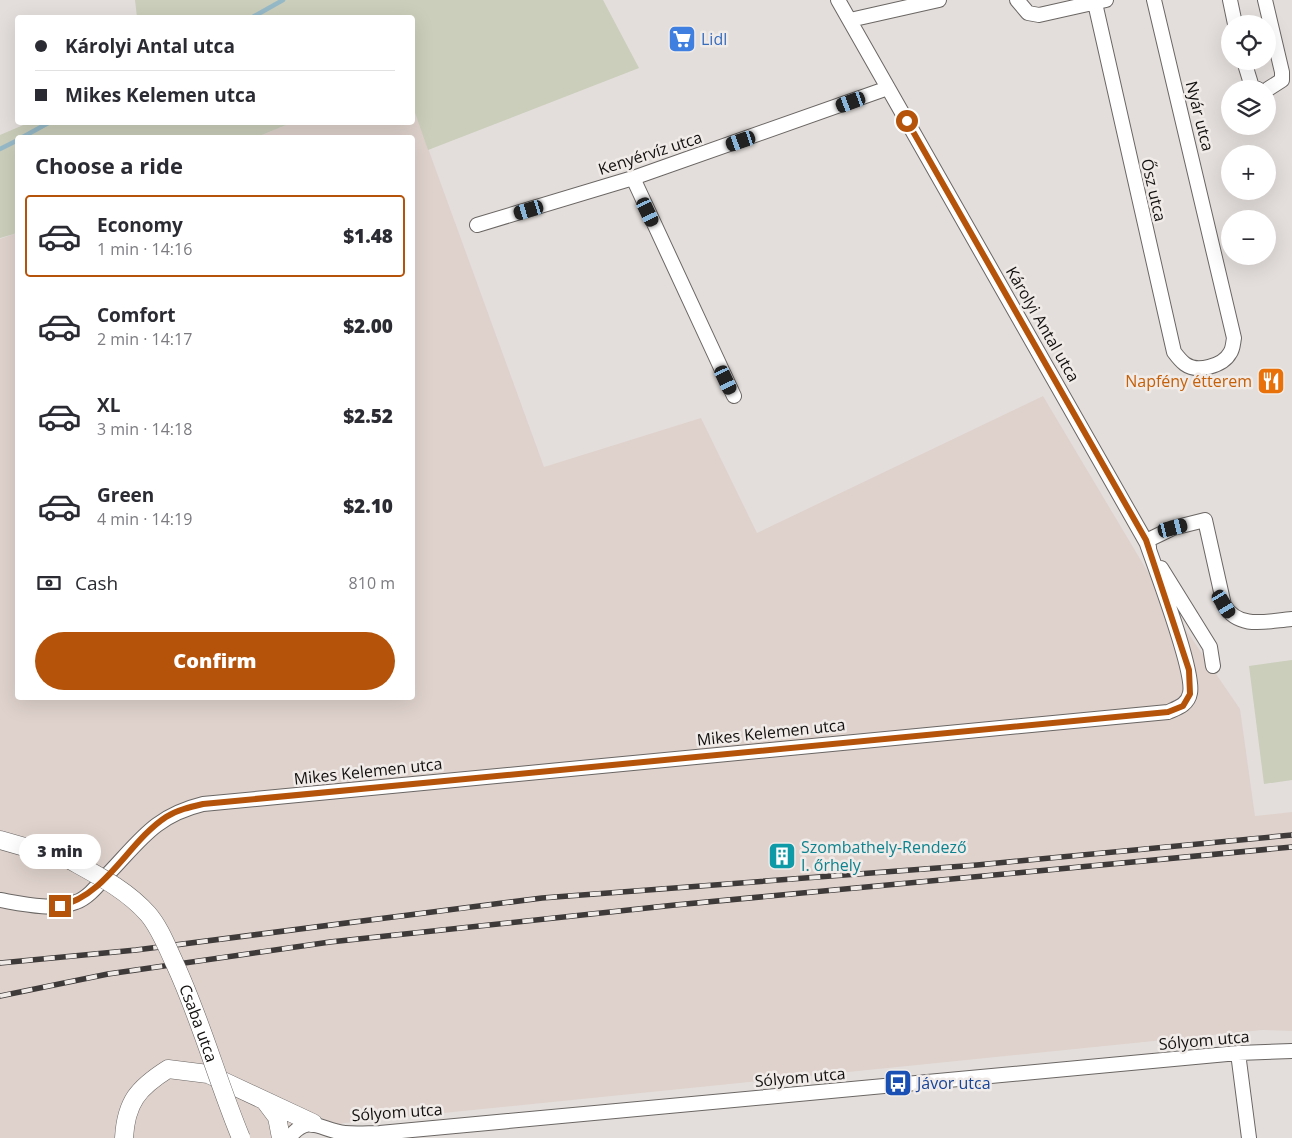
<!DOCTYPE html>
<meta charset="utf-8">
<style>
body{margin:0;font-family:"Open Sans",sans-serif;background:#f7f7f7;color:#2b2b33;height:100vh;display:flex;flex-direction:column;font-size:19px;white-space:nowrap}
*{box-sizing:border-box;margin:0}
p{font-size:16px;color:#7c7c81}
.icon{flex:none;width:28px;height:28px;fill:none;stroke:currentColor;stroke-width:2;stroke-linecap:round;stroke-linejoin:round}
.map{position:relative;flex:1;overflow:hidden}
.drawer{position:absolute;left:15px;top:135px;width:400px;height:565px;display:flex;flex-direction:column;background:#fff;border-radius:5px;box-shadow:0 5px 20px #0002}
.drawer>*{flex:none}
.guide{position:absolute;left:15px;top:15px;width:400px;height:110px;border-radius:5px;box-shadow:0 5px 20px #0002;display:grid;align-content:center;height:110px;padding:0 20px;background:#fff}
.fabs{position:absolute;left:1221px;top:15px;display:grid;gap:10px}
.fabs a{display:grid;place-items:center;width:55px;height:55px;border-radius:50%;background:#fff;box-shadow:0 5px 20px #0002;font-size:25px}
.end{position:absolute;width:22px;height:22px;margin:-11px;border:6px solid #b45309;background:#fff;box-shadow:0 0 0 2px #fff}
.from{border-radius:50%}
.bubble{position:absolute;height:35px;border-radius:18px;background:#fff;box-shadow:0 5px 20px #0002;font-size:16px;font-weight:800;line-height:35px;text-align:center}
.car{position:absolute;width:15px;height:30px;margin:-15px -8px;border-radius:6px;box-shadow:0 0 4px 1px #0007;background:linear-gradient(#222 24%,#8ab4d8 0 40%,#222 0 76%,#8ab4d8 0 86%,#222 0)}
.guide b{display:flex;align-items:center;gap:18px;height:48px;font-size:19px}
.guide b+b{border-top:1px solid #e1e1e2}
.guide i{width:12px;height:12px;background:#2b2b33}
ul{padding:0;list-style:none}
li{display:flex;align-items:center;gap:15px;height:82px;margin:0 10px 8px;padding:0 10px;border:2px solid transparent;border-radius:5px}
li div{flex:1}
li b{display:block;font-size:19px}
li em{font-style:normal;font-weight:800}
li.current{border-color:#b45309}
li>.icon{width:45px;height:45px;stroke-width:1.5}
h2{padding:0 20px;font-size:22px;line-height:60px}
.pay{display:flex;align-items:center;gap:12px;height:55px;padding:0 20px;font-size:19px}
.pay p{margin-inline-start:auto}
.action{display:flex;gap:10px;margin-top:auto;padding:10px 20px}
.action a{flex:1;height:58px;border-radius:30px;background:#b45309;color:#fff;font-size:20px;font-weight:800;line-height:58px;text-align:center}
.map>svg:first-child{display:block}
</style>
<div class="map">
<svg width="1292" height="1138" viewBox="0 0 1292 1138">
<rect width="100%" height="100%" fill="#e3dedb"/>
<!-- built -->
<path fill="#dfd2cc" d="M413,107L544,467L701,418L757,533L1043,396L1158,589L1240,709L1255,816L1292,812V1031L1262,1030L344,1123L288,1138H0V239L17,233L18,698H412V138L257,137L291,123L412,122Z"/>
<!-- green -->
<path fill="#caceba" d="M135,0H603L639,68L428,150L413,107L412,18L137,17Z
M28,123V122L291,123L257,137L18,138L17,233L0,238V135Z
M1292,660V780L1264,784L1249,666Z"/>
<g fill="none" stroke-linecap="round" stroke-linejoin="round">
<!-- stream -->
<path stroke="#96b9c8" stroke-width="4.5" d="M251,18L283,0
M21,138L50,122
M0,149L18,140"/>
<!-- minor casing -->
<g stroke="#6a6664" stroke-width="16">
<path id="minor" d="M838,0L1149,547
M1017,0L1028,13L1039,15L1106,0
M1230,0L1235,24
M1265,0L1282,72V80L1268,89
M1095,3L1174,352C1177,356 1181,361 1185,364C1197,373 1223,366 1230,353C1233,349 1233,343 1234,338L1154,0
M850,20L939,0
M1244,61L1252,87L1258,89
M633,178L734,396
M477,225L633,178L888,88
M1146,541L1173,528L1205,520L1224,605C1239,630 1267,621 1292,619
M1161,568L1210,647L1213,666
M0,900C23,904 53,911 76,902C88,898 98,885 107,875C140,841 154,816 203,804L1168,712C1177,708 1188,705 1190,693C1195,671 1155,568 1146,541
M1238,1053L1249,1138
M289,1138C309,1112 321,1131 345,1133C357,1134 369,1133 380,1133L1238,1053L1292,1051"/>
</g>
<!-- tertiary casing -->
<g stroke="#6a6664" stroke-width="19">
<path id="tertiary" d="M0,840L70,860
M265,1101L277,1117L281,1138
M124,1138C126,1102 138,1088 168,1069L208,1074L313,1123"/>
</g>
<!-- minor -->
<use href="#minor" stroke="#fff" stroke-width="14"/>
<!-- tertiary -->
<use href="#tertiary" stroke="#fff" stroke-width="18"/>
<!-- rail casing -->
<g stroke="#3d3a39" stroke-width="5.5">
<path id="rail" d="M0,963L136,950L542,898L977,865L1292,835
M0,996L108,974L330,942L675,905L1292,847"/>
</g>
<!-- rail -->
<use href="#rail" stroke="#f0ebe8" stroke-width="4" stroke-dasharray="11" stroke-linecap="butt"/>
<!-- tertiary-bridge casing -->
<g stroke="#6a6664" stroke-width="19" stroke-linecap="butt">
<g id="tertiary-bridge">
<path id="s1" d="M70,860C97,875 127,890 148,914C160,928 167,947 175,964C201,1020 217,1080 241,1138"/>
</g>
</g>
<!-- tertiary-bridge -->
<use href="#tertiary-bridge" stroke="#fff" stroke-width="18"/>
</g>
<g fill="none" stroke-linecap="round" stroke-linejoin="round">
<!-- route -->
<path stroke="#b45309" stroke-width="6" d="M60,906C107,895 128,842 166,817C177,810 190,807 203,804L1168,712L1183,706L1190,694L1189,670L1146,540L907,121"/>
</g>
<!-- icons -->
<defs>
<g id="supermarket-square" transform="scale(1.4375)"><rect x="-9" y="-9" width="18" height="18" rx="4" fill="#3f7fe0" stroke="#f0ebe8"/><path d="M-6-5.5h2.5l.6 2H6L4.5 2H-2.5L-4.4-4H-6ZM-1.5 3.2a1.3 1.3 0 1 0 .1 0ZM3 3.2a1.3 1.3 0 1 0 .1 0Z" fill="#fff"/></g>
<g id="restaurant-square" transform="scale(1.4375)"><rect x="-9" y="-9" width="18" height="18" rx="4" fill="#e8710a" stroke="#f0ebe8"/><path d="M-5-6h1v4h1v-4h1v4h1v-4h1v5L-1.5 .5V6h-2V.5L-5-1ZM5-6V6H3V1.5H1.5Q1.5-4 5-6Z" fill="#fff"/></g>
<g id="building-square" transform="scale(1.4375)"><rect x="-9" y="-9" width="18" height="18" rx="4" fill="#0f9aa8" stroke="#f0ebe8"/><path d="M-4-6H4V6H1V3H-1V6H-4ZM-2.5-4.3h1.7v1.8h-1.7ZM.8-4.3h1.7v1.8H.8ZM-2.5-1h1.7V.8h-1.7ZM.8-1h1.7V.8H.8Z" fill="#fff"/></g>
<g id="bus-square" transform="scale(1.4375)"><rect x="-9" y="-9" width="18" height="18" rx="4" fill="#1a4fb4" stroke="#f0ebe8"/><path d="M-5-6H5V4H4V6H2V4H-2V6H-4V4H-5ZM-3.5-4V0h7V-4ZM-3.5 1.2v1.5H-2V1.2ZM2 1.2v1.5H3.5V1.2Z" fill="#fff"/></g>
</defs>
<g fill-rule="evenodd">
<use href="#supermarket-square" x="682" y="39"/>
<use href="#restaurant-square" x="1271" y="381"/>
<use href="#building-square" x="782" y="856"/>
<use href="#bus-square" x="898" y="1083"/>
</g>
<g text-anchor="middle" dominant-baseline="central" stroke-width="5" stroke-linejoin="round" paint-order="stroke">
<!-- shop labels -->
<g font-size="16" fill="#366cbe" stroke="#f0ebe8" text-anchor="start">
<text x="701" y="39">Lidl</text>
</g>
<!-- street labels -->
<g font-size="16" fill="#12100f" stroke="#f0ebe8">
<text transform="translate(1200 116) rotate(76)">Nyár utca</text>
<text transform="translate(650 153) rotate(-18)">Kenyérvíz utca</text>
<text transform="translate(1154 190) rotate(77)">Ősz utca</text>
<text transform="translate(1043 324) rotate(60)">Károlyi Antal utca</text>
<text transform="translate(771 732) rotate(-6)">Mikes Kelemen utca</text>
<text transform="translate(368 771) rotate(-6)">Mikes Kelemen utca</text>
<text stroke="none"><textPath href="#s1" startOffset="216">Csaba utca</textPath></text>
<text transform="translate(1204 1040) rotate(-5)">Sólyom utca</text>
<text transform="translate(800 1077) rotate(-5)">Sólyom utca</text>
<text transform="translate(397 1112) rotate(-4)">Sólyom utca</text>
</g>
<!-- food labels -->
<g font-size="16" fill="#c56008" stroke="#f0ebe8" text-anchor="end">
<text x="1252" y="381">Napfény étterem</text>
</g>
<!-- culture labels -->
<g font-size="16" fill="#0d838f" stroke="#f0ebe8" text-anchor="start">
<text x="801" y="847">Szombathely-Rendező<tspan x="801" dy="18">I. őrhely</tspan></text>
</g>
<!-- transit labels -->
<g font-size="16" fill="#164399" stroke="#f0ebe8" text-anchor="start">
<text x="917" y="1083">Jávor utca</text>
</g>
</g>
</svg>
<div class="fabs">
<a><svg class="icon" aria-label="locate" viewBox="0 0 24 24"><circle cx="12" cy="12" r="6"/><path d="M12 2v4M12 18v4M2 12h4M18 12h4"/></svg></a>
<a><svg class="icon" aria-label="layers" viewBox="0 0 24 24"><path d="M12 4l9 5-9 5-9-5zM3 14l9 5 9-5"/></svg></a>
<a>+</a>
<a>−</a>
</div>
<i class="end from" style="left:907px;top:121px"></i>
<i class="end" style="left:60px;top:906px"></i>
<div class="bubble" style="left:19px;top:834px;width:82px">3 min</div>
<i class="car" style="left:851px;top:102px;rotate:250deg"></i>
<i class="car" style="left:741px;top:141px;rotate:251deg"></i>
<i class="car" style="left:529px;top:210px;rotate:253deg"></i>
<i class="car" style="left:648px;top:212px;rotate:155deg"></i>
<i class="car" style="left:726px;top:380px;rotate:155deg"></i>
<i class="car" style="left:1173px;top:528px;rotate:76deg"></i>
<i class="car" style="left:1224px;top:604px;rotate:149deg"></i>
<div class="guide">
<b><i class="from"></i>Károlyi Antal utca</b>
<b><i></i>Mikes Kelemen utca</b>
</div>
<section class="drawer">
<h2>Choose a ride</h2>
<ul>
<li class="current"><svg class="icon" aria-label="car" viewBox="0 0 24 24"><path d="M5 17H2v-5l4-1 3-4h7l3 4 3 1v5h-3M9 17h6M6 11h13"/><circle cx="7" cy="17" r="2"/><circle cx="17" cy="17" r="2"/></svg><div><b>Economy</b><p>1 min · 14:16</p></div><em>$1.48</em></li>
<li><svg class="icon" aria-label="car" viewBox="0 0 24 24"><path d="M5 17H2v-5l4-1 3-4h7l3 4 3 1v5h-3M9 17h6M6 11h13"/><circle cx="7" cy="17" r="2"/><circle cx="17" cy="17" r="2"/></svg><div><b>Comfort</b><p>2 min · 14:17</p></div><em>$2.00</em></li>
<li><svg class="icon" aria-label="car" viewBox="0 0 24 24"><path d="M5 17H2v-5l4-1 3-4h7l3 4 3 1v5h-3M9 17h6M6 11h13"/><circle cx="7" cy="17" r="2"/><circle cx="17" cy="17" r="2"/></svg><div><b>XL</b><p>3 min · 14:18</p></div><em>$2.52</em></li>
<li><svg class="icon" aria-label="car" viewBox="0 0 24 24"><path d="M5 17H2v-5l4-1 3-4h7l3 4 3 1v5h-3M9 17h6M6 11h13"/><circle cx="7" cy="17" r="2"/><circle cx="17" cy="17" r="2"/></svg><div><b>Green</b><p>4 min · 14:19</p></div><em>$2.10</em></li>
</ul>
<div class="pay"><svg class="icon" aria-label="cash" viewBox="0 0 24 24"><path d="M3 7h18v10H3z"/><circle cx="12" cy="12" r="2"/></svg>Cash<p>810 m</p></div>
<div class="action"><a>Confirm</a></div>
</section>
</div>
